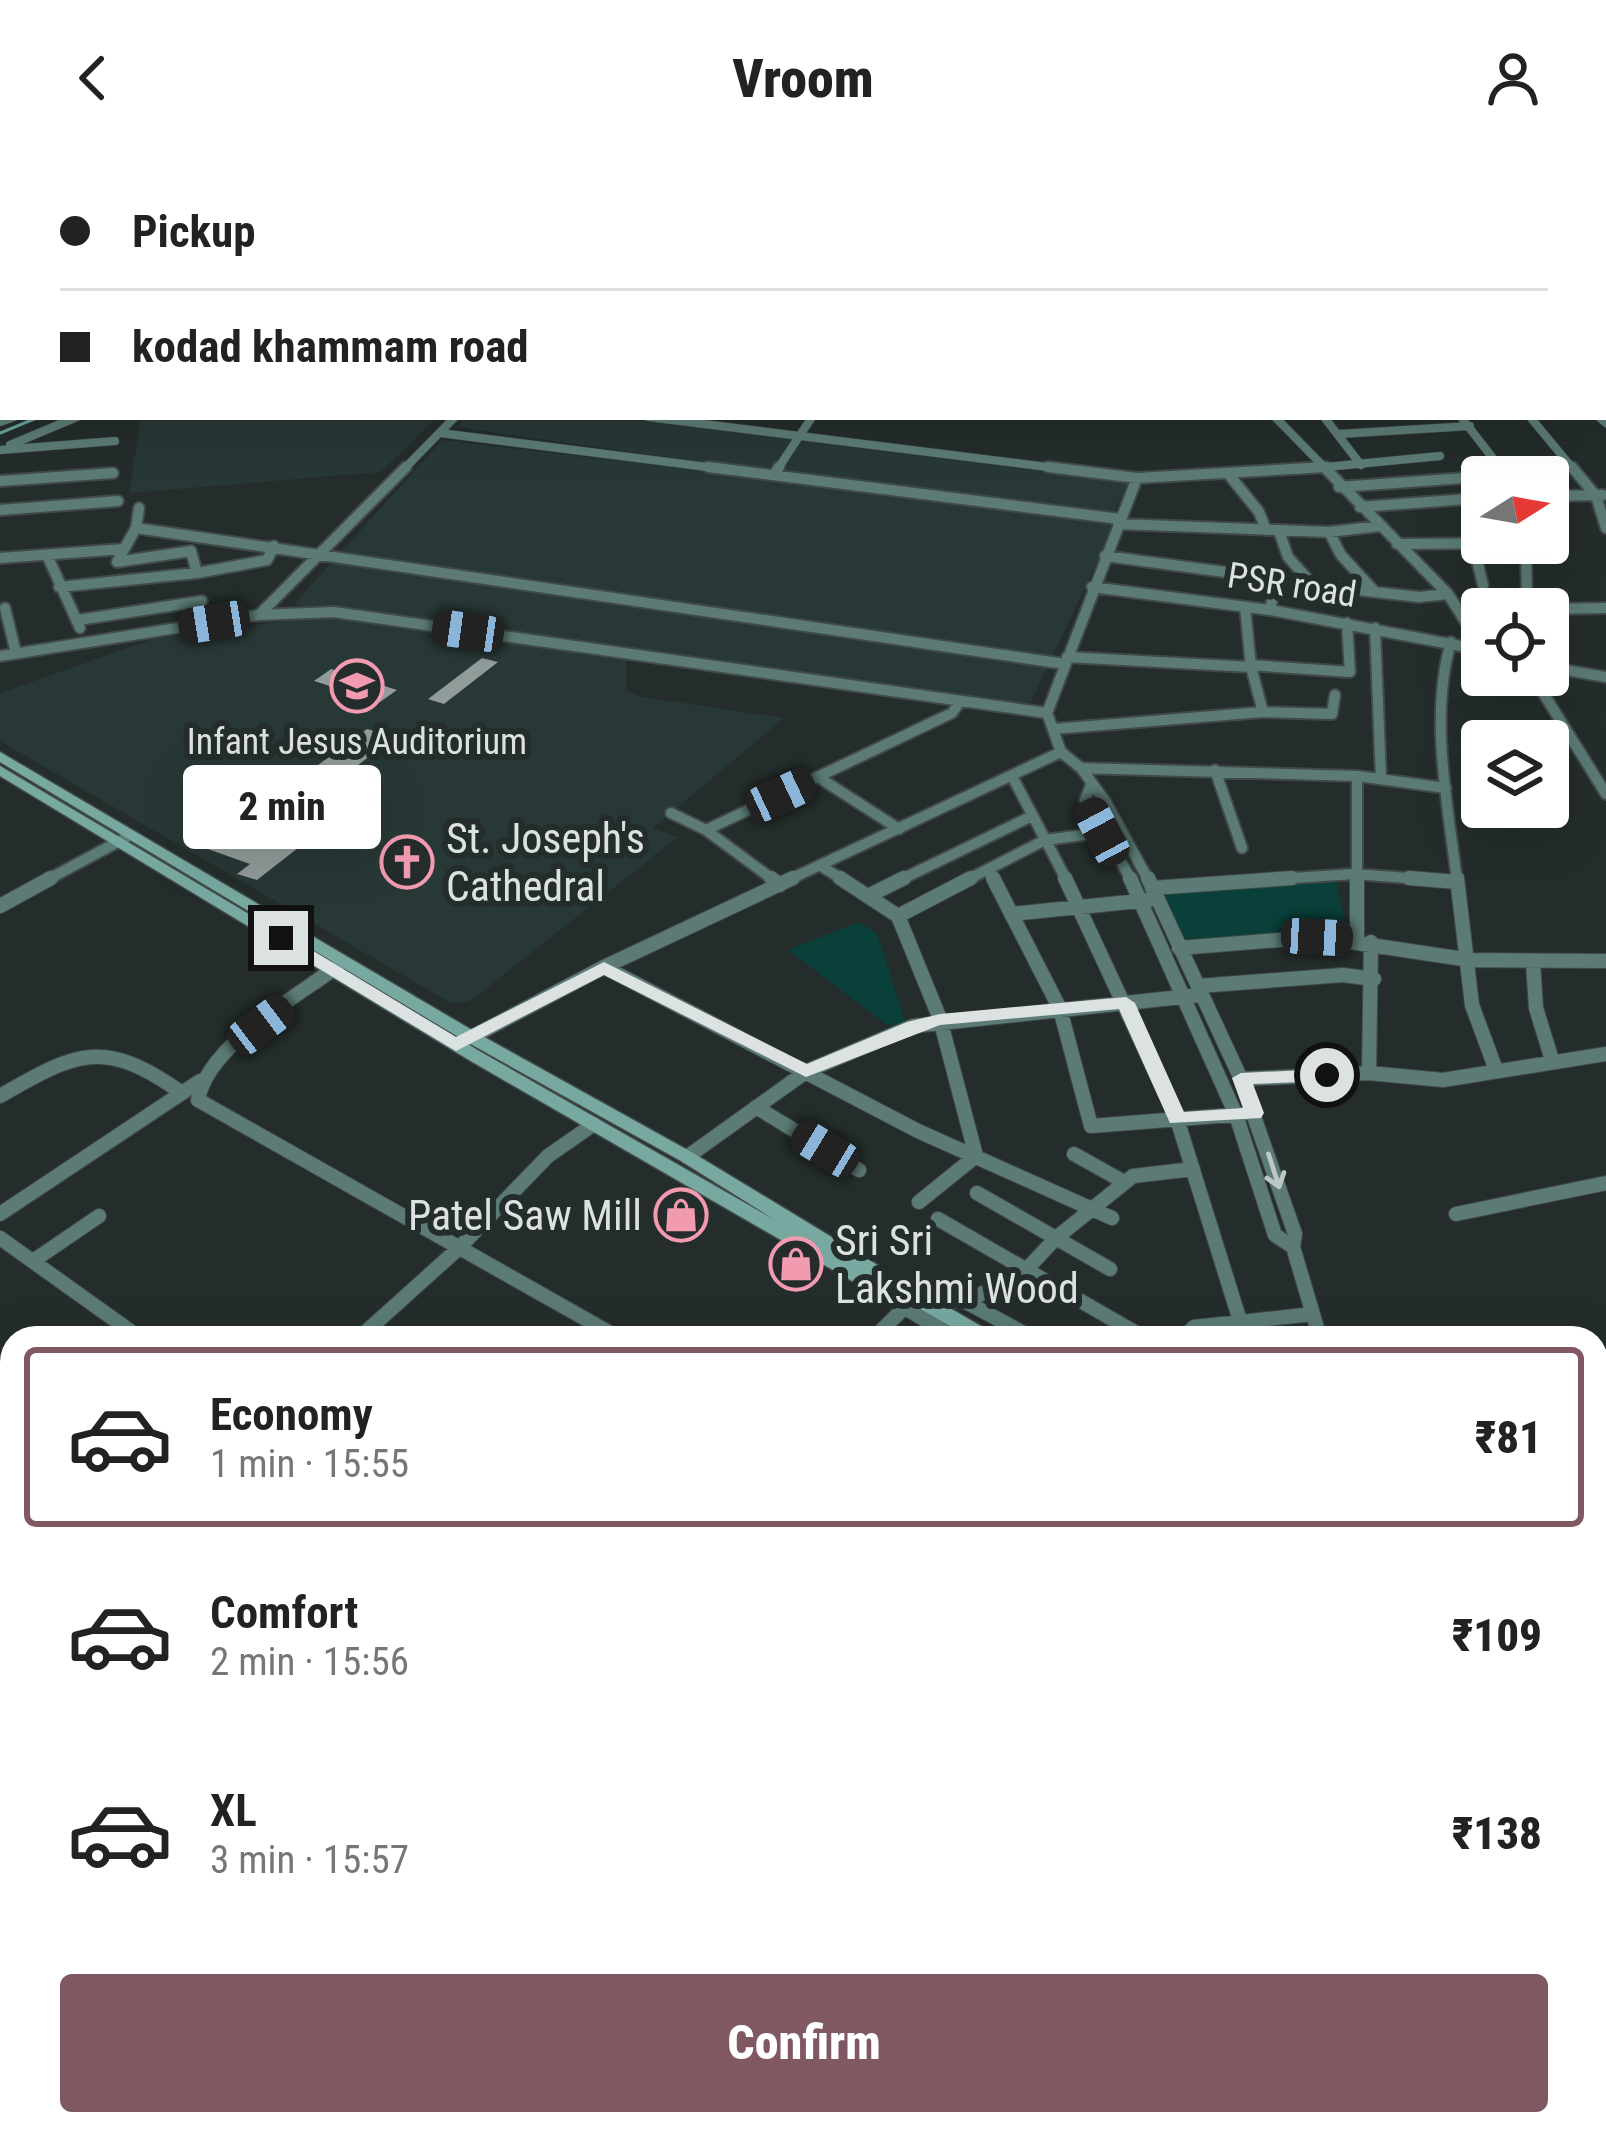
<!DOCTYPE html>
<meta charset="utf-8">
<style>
body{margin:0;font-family:"Roboto Condensed",sans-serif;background:#f2f2f2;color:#222;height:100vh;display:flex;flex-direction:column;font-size:45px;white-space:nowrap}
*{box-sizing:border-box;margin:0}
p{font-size:39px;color:#767676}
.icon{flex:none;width:66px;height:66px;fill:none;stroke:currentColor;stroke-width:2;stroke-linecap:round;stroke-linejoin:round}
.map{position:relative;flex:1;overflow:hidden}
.panel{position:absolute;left:0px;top:1170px;width:1608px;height:810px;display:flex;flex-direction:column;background:#fff;border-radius:36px 36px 0 0;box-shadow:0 12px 48px #0002}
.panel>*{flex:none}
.guide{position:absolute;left:0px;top:0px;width:1608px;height:264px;box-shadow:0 12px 48px #0002;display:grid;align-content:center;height:264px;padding:0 60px;background:#fff}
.needle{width:78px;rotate:79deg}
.tools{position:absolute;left:1461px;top:300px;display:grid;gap:24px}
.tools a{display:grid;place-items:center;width:108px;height:108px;border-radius:12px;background:#fff;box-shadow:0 12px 48px #0002;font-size:60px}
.end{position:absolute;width:54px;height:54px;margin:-27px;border:15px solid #dce2e1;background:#111;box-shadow:0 0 0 6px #111}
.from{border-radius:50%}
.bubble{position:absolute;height:84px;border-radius:12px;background:#fff;box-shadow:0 12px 48px #0002;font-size:39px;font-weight:800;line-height:84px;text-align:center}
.car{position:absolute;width:36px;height:72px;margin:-36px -18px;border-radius:15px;box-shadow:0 0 9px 3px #0007;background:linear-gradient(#222 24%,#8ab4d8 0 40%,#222 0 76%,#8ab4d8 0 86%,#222 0)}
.guide b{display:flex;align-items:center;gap:42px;height:114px;font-size:45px}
.guide b+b{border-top:3px solid #e0e0e0}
.guide i{width:30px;height:30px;background:#222}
ul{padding:21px 0 0;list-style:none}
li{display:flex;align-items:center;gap:36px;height:180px;margin:0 24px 18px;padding:0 36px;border:6px solid transparent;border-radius:12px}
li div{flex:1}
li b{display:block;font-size:45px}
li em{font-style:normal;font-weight:800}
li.current{border-color:#805862}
li>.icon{width:108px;height:108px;stroke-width:1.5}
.button{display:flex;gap:24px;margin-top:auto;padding:24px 60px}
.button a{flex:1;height:138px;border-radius:12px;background:#805862;color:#fff;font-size:48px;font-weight:800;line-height:138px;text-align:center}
header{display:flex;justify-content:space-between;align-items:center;height:156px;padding:0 60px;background:#fff;font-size:54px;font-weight:800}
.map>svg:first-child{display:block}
</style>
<header><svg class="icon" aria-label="back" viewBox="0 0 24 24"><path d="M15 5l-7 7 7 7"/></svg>Vroom<svg class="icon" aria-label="person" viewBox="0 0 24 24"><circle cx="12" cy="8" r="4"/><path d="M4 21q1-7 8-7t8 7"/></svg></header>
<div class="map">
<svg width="1606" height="1980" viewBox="0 0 1606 1980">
<rect width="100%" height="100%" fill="#242d2b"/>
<!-- built -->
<path fill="#283836" d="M141,261H437L381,316L129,337Z
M466,261H619L1130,324L1111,362L1117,363L1029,550L294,448L442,284L1061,357L456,271Z
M321,460L626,504V534L642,541L784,562L653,672L678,681L469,846L451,847L0,585V537L153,483Z"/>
<!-- green -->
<path fill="#0a403a" d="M1336,725L1347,773L1185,783L1164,738Z
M859,766L877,778L907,871L886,868L788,794Z
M1606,1712V1980H1588L1585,1968H1596L1602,1714Z"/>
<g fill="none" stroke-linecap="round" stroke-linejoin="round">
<!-- stream-far1 -->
<path stroke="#64a098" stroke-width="3" d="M1358,0L1379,3
M1204,3L1212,0
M0,277L39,261"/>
<!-- stream -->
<path stroke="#64a098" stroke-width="6" d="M1597,1383L1606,1380"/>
</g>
<!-- building -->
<path fill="#919b99" d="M482,502L498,506L444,548L428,543Z
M331,513L397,534L380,546L314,525Z
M367,573L394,581L289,663L321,674L257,724L237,718L250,708L205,692Z"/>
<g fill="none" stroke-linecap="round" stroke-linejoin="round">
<!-- minor-far3 casing -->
<g stroke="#414a48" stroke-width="9">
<path id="minor-far3" d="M1089,0L1124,3
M1274,0L1351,1
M1521,0L1525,3
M1169,3L1174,0
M1225,3L1236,0
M1549,3L1606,0
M648,261L1072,314
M1275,261L1327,314
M1324,261L1361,309
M1461,261L1502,314
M1530,261L1574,314
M1599,261L1606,267
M0,266L14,261
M440,277L731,314
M1339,278L1470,270
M10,289L77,261
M0,294L115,285
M403,314L455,261
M777,314L812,261
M1295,314L1440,300"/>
</g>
<!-- minor-far2 casing -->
<g stroke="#414a48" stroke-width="14">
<path id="minor-far2" d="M708,311L1120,363
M1048,311L1137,322L1326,311
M1324,311L1448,438L1482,492
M1499,311L1507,321
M1572,311L1596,340L1606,372
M774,319L779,311
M1230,320L1259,356L1266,374
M1137,322L1047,557L1061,596L1081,612L1105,645L1149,725
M0,325L113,317
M1339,331L1506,319
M1548,340L1603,339
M1360,351L1482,342
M139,352L136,372L117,406L191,395L197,417
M0,354L118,345
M1118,368L1329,376L1380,370
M136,372L1065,508
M1279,375L1288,401L1313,429L1419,441L1448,438
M1329,376L1341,399L1375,436
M1526,387L1527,453
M1397,388L1526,387
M1473,388L1483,429
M47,399L80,472
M1105,400L1270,422L1276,426L1270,454
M0,402L124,393
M59,431L197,417L267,404L274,390
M1092,431L1270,454L1482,494
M5,452L16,497
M1548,453L1606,452
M259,459L334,456L1047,557
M78,464L202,445
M1375,472L1381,623
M1451,486C1429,561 1448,649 1457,725
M0,500L259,459L406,311
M1067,501L1251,511
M1250,509L1350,516L1347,467
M1548,511L1606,521
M1532,519L1606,638
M1263,556L1332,558L1335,539
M1053,573L1263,556L1251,511L1245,451
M1081,612L1357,620L1446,632
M1215,614L1242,692
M1012,620L1067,725
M1357,620V725
M818,621L899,673
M1091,629L1085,644L1132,725
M671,657L706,674L775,725
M706,674L952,557L959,547
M821,710L845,725
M990,716L995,725
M45,725L127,681
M786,725L1061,596
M898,725L1032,660
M965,725L1045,684L1107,676
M1249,725L1354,718L1448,725"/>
</g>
<!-- minor-far1 casing -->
<g stroke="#414a48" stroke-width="16">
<path id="minor-far1" d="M771,722L780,729
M840,722L898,760L940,863L976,1000
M993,722L1060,853L1091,970L1243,958
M1065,722L1177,963L1241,1168
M1130,722L1236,959L1275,1079L1293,1091
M1148,722L1241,923L1295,1078L1293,1091L1320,1182
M1357,722V784
M1409,722L1457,726
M1457,722L1472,849L1496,914
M1152,732L1292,722
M868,740L904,722
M0,750L51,722
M1011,758L1149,744
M898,760L971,722
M1179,792L1317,781L1470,804L1606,805
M1533,806L1536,852L1552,904
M338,810C296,841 207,890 198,944L619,1182
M604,811L918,975L1112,1062
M1198,830L1343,819L1374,823
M466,884L604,811L793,722
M1369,917L1443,924L1606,898
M1241,923L1369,917L1371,786
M0,940C78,895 104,882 182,937
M756,951L859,1014
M1074,998L1124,1026
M687,1001L807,915L913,870L1200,839
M977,1037L1110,1113
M919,1046L976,1000
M0,1058L200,925
M1456,1058L1606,1027
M938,1063L1145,1182
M0,1082L140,1182
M33,1105L99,1060
M966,1146L1026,1114L1056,1082L1133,1020L1193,1013
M905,1152L955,1182
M359,1182L459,1092L548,1000L594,968
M874,1182L915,1141L966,1146L1033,1182
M1183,1182L1194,1171L1313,1158
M0,1211L12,1218"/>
</g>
<!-- minor casing -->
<g stroke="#414a48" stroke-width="21">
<path id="minor" d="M0,1311L12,1298
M1596,1343L1606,1342
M1596,1526L1606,1527
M0,1562L12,1559
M1596,1628L1606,1624
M0,1720L12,1716
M718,1968L723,1980
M810,1968L814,1980
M906,1968L911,1980
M998,1968L1005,1980
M1387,1968L1416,1980
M1444,1968V1980
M590,1980L615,1968
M1068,1980L1085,1968
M1223,1980L1231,1968
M1324,1980L1329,1968"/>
</g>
<!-- secondary casing -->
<g stroke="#414a48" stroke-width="3">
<path id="secondary" d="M0,596L477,877L693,997L881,1111L884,1116L877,1122L890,1129L922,1136L993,1177L996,1182H970L910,1147L878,1140L469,904L0,620V610L481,896L775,1064L681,1005L465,885L0,606Z
M1596,1404L1606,1407V1425L1596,1422Z"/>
</g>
<!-- minor-far3 -->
<use href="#minor-far3" stroke="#5c7b76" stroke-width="8"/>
<!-- minor-far2 -->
<use href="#minor-far2" stroke="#5c7b76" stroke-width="10"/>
<!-- minor-far1 -->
<use href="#minor-far1" stroke="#5c7b76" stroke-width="14"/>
<!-- minor -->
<use href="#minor" stroke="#5c7b76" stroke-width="18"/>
<!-- secondary -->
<use href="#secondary" fill="#77a9a1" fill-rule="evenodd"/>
<!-- rail casing -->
<g stroke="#9ca3a1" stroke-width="10">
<path id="rail" d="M1596,1403L1606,1399
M1596,1430L1606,1426
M140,1980L170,1968
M208,1980L238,1968"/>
</g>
<!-- rail -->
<use href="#rail" stroke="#242d2b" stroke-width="6" stroke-dasharray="18" stroke-linecap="butt"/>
</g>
<!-- one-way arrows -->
<defs><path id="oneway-shaft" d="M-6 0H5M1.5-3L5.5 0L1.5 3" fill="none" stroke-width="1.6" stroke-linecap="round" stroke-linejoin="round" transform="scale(3)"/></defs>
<use stroke="#bcc8c6" href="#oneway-shaft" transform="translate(1274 1015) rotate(72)"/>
<!-- route -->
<path fill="#dce2e1" d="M275,779H287L456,881L604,806L807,908L907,866L940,858L1126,841L1135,847L1184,956L1243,952L1232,922L1241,917L1327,913L1336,919L1327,925L1253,928L1264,957L1261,962L1170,967L1119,853L940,869L806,921L604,819L456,895L275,786Z"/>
<!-- icons -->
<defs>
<g id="school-ring" transform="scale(2.7)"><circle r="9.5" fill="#242d2b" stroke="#f29ab0" stroke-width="1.5"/><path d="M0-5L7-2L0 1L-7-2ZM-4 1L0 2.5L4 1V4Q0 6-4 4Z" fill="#f29ab0"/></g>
<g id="church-ring" transform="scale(2.7)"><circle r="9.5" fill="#242d2b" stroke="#f29ab0" stroke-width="1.5"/><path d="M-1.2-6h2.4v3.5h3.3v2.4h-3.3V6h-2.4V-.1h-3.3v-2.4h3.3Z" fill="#f29ab0"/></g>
<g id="shop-ring" transform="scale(2.7)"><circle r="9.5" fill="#242d2b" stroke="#f29ab0" stroke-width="1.5"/><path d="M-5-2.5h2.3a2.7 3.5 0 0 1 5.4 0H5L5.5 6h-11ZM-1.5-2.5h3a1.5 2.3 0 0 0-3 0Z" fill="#f29ab0"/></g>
</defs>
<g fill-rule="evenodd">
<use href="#school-ring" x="357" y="530"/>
<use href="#church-ring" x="407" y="706"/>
<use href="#shop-ring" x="681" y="1059"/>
<use href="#shop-ring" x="796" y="1108"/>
</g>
<g text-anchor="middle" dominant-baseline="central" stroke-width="12" stroke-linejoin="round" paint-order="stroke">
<!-- far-street labels -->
<g font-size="36" fill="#dce2e1" stroke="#242d2b">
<text transform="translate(1292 429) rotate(9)">PSR road</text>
</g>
<!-- far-poi labels -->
<g font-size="36" fill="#dce2e1" stroke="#242d2b">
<text x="357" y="586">Infant Jesus Auditorium</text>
</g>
<!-- poi labels -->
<g font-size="42" fill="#dce2e1" stroke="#242d2b" text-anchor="start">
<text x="446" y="682">St. Joseph's<tspan x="446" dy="48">Cathedral</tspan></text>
<text x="642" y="1059" text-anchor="end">Patel Saw Mill</text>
<text x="835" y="1084">Sri Sri<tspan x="835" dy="48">Lakshmi Wood</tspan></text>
</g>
</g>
</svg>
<div class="tools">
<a><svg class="needle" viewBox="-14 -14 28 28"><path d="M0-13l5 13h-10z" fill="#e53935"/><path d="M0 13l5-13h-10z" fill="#767676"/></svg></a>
<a><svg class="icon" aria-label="locate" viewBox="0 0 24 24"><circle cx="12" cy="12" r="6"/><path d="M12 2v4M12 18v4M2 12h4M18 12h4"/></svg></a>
<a><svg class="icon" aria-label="layers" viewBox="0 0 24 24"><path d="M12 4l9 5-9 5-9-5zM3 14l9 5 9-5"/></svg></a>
</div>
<i class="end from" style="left:1327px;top:919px"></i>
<i class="end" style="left:281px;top:782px"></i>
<div class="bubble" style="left:183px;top:609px;width:198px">2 min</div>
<i class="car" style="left:214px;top:466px;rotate:261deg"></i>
<i class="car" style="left:468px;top:475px;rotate:278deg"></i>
<i class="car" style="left:781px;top:639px;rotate:65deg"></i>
<i class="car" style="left:1102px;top:676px;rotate:332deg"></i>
<i class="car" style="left:1317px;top:781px;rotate:93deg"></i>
<i class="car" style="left:261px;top:869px;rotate:53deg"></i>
<i class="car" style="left:825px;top:993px;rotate:301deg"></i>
<div class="guide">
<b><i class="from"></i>Pickup</b>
<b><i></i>kodad khammam road</b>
</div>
<section class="panel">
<ul>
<li class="current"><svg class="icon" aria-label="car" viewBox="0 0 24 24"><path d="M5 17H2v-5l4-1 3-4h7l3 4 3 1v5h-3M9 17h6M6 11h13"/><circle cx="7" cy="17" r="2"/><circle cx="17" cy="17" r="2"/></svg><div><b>Economy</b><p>1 min · 15:55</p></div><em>₹81</em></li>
<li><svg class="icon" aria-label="car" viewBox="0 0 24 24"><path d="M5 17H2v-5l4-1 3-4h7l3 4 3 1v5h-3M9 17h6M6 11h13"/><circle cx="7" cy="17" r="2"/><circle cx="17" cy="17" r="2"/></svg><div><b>Comfort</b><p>2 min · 15:56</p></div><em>₹109</em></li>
<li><svg class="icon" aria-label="car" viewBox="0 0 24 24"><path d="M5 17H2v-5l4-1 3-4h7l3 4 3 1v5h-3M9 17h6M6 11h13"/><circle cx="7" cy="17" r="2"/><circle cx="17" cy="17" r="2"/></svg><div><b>XL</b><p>3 min · 15:57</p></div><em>₹138</em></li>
</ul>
<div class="button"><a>Confirm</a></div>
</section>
</div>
